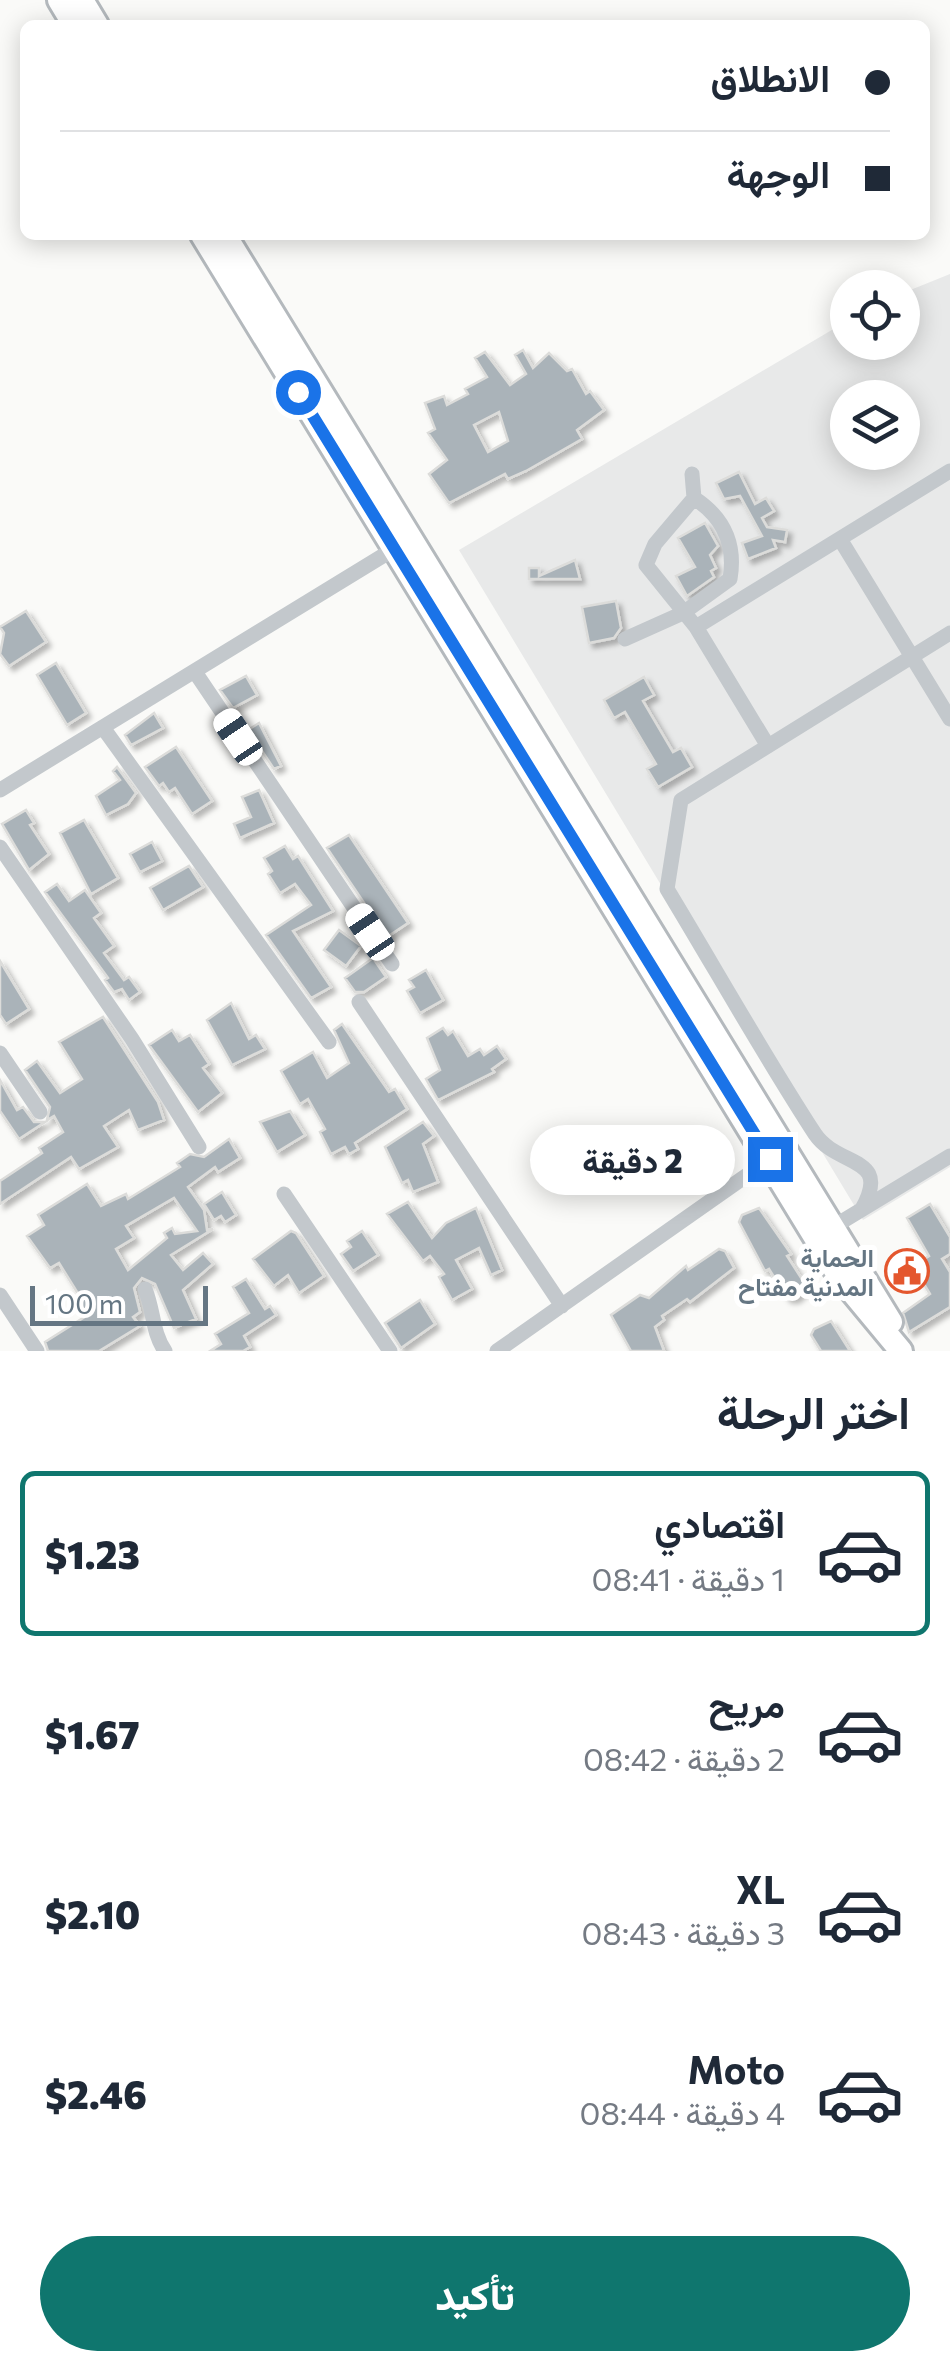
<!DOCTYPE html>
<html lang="ar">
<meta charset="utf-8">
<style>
body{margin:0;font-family:Commissioner,Vazirmatn,sans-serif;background:#f2f2f3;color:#1f2937;direction:rtl;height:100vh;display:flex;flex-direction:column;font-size:38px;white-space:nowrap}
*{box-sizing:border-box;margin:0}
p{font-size:32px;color:#747a83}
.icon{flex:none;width:55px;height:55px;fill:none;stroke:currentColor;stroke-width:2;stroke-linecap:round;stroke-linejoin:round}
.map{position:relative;height:1351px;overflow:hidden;direction:ltr}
.drawer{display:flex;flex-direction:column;background:#fff;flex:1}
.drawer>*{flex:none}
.guide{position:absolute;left:20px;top:20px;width:910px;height:220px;border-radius:15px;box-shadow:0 5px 25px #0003;direction:rtl;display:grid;align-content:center;height:220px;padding:0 40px;background:#fff}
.tools{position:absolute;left:830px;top:270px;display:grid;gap:20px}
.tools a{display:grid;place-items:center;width:90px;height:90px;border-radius:50%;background:#fff;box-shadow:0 5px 25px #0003;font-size:50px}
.scale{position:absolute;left:30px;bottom:25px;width:178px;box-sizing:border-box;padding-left:10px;border:5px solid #657683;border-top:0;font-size:28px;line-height:35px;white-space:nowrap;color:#657683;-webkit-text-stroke:8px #fff;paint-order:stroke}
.end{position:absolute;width:45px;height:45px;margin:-22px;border:12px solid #1a73e8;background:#fff;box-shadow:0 0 0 5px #fff}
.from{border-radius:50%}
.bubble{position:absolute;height:70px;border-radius:35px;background:#fff;box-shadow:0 5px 25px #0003;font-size:32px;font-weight:800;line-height:70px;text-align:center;direction:rtl}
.car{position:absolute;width:30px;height:60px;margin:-30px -15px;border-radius:12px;box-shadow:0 0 8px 2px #0007;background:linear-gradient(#fff 24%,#345 0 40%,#fff 0 76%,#345 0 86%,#fff 0)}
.guide b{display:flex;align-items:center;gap:35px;height:95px;font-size:38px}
.guide b+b{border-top:2px solid #e0e1e3}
.guide i{width:25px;height:25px;background:#1f2937}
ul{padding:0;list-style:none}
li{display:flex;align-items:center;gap:30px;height:165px;margin:0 20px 15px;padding:0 20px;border:5px solid transparent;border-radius:15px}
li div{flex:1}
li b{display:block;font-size:38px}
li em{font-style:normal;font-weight:800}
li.selected{border-color:#0f766e}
li>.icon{width:90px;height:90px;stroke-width:1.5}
h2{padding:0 40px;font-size:45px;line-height:120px}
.button{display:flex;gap:20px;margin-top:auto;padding:20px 40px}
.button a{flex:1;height:115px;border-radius:60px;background:#0f766e;color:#fff;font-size:40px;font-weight:800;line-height:115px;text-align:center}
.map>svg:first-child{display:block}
</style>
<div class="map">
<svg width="950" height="1351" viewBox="0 0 950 1351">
<defs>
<filter id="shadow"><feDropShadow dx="4.5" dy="4.5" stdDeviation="2.5" flood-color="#0004"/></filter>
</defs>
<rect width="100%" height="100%" fill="#fafaf8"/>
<!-- built -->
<path fill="#e8e9e9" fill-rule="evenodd" d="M950,274V1167L863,1220L459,550L847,321L848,342H902L903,293ZM848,398H902V452H848Z"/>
<!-- building -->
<path fill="#aab3b9" stroke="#dcdcda" stroke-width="2.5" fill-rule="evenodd" filter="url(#shadow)" d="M523,350L533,368L549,353L567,371L572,369L586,394L590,391L604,410L577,430L582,439L526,471L508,479L505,474L449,503L429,474L447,460L428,433L435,429L425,403L444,396L447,405L468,394L465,389L487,377L475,358L485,352L510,385L526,374L515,355ZM499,412L508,441L488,452L474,425Z
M739,472L755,504L766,498L774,511L762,518L767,527L787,530L785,542L773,540L776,548L748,559L742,543L762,536L740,496L724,499L716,483Z
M705,523L718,546L710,555L716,568L711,571L714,577L687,596L676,576L695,567L678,538Z
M575,560L580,579H529V568H539V576Z
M616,601L621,628L614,638L589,643L582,607Z
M26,611L46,642L9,666L0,654L4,633L0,627Z
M56,663L86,713L67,725L37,675Z
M246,676L257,695L233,708L220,690Z
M644,677L654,695L643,701L673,752L681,748L692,767L658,787L647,769L656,764L625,712L614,718L604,700Z
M154,713L163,728L131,745L125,735Z
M259,723L281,766L274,769L248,730Z
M176,747L212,801L192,814L175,788L169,792L163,783L159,786L145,767Z
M117,767L136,793L128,804L106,815L96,796L120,780L113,771Z
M259,790L274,823L240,838L234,824L251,817L242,797Z
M26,810L34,823L30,825L49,854L29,870L2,824Z
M84,820L118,878L91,894L60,833Z
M349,835L408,923L387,937L327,848Z
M152,842L162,861L140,872L130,854Z
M285,846L293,859L298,856L333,911L293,931L331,987L311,998L266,935L311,905L295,884L280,893L268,874L272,871L264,858Z
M189,866L203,887L163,910L150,888Z
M57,884L69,901L85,890L101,913L94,918L114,946L104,953L124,980L129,977L140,992L129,1000L122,989L114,992L105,980L108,978L45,892Z
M339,930L361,946L346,966L324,950Z
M373,958L386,977L364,992H355L345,978Z
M0,961L29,1009L6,1024L0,1015Z
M426,970L443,1000L420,1013L407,991L414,987L409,980Z
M231,1003L249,1039L256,1035L265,1049L232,1065L207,1020Z
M103,1017L158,1102L164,1120L138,1130L129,1110L104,1126L118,1147L79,1169L71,1157L0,1204V1181L42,1153L39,1148L63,1132L54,1116L47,1120L50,1107L25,1070L37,1061L60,1093L82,1079L59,1042Z
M342,1024L389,1092L395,1089L407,1109L355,1143L358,1149L349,1154L345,1147L331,1154L320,1132L325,1129L308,1099L300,1104L281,1071L313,1052L327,1078L349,1063L334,1030Z
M443,1028L448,1035L453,1031L468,1056L480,1049L484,1055L497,1046L506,1059L492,1069L494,1072L438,1100L426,1079L440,1070L427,1038Z
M172,1030L179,1041L190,1035L209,1064L203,1068L222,1093L198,1112L149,1045Z
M0,1080L17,1110L23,1107L34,1122H45L19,1139L0,1111Z
M290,1111L305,1135L277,1152L260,1122Z
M423,1122L434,1136L423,1144L438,1182L413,1192L408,1180L402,1183L385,1147Z
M229,1139L240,1158L218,1172L215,1167L188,1187L204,1210L207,1230L213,1229L171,1255L183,1270L203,1253L213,1264L183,1290L196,1319L174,1328L155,1284L142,1278L134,1288L140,1312L133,1317L140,1326L99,1351H48L45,1342L86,1316L77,1302L82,1300L59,1263L50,1268L27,1236L44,1225L38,1215L87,1184L101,1206L126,1194L128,1199L180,1167L177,1163L190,1154L204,1157ZM174,1198L197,1231L175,1234L172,1228L164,1233L167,1238L128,1270L116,1249L134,1238L126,1226Z
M222,1192L236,1215L225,1222L221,1216L214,1220L204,1204Z
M408,1202L432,1238L446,1223L476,1208L502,1270L491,1275L479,1248L456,1260L472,1289L452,1300L439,1277L444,1274L430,1256L423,1261L387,1214Z
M930,1204L950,1237V1254L942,1259L950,1272V1307L909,1332L903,1313L930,1294L913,1266L929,1256L907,1218Z
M759,1208L791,1254L787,1256L807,1287L795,1298H787L769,1269L765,1271L739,1222L742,1215Z
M291,1231L296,1233L324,1276L299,1293L288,1275L274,1286L253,1259Z
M362,1231L378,1255L353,1271L341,1254L351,1247L347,1241Z
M719,1249L725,1251L734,1268L690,1302L687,1299L662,1316L664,1320L655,1327L664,1351H631L611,1315L640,1295L649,1298L686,1266L688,1270Z
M246,1279L265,1309L270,1306L276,1315L244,1336L250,1347L243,1351H210L221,1344L215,1334L249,1313L233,1287Z
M420,1300L435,1324L401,1348L385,1323Z
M831,1321L850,1351H821L811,1335L814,1329Z"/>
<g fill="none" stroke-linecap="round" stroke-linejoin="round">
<!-- highway casing -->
<g stroke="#b4b9bd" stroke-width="28">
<path id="highway" d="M59,0L74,25
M82,0L97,25
M202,235L838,1275L901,1351
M225,235L891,1322"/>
</g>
<!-- minor -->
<path stroke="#c3c8cc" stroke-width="15" d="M692,474L694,498L655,544L646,565L696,627L768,746
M840,539L950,719
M696,627L950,471
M625,639L683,613L730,579C736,544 723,517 694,498
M195,672L392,964
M104,729L329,1042
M0,790L394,549
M0,847L132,1039L199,1147
M359,1002L562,1306
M0,1053L40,1112
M284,1194L390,1351
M862,1209C892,1155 838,1168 815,1134C763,1054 716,970 667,889L681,800L950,633
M833,1227L950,1156
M145,1289C154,1311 152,1332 165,1351
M0,1295L37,1351
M497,1351L770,1159"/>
<!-- highway -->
<use href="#highway" stroke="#fff" stroke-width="22"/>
</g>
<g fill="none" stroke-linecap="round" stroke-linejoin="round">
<!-- route -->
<path stroke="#1a73e8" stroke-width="12" d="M298,392L770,1159"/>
</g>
<!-- icons -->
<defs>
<g id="civic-ring" transform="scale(2.25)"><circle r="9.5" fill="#fff" stroke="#e4572e" stroke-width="1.5"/><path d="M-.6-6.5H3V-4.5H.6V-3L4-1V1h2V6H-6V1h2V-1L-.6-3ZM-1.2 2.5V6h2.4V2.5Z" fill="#e4572e"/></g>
</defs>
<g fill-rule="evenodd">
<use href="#civic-ring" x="907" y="1271"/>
</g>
<g text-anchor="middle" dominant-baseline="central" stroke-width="10" stroke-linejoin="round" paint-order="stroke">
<!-- poi labels -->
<g font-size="25" font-weight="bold" fill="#657683" stroke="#fff" text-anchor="end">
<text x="874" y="1257">الحماية<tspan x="874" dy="29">المدنية مفتاح</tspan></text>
</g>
</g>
</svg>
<div class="tools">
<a><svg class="icon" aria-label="locate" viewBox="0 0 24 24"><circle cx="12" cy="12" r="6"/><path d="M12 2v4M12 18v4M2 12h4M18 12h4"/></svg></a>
<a><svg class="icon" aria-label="layers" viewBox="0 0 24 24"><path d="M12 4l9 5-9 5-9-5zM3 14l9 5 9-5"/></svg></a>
</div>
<div class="scale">100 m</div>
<i class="end from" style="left:298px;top:392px"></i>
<i class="end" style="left:770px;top:1159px"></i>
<div class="bubble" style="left:530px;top:1125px;width:205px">2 دقيقة</div>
<i class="car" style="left:238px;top:737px;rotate:326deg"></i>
<i class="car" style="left:370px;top:932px;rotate:326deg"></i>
<div class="guide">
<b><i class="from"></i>الانطلاق</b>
<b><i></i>الوجهة</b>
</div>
</div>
<section class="drawer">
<h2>اختر الرحلة</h2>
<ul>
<li class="selected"><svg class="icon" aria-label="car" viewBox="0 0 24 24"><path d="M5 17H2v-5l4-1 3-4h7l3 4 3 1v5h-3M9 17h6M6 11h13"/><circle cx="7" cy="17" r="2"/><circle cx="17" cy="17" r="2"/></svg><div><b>اقتصادي</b><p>1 دقيقة · 08:41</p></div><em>$1.23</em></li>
<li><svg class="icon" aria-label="car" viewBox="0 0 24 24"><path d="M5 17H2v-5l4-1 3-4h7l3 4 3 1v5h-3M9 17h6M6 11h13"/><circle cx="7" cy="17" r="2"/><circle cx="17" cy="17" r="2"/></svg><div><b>مريح</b><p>2 دقيقة · 08:42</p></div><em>$1.67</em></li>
<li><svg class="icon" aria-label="car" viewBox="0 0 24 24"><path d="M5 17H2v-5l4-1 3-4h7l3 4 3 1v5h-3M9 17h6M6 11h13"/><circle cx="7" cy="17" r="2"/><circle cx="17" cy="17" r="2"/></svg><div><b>XL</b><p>3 دقيقة · 08:43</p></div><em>$2.10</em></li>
<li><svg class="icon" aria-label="car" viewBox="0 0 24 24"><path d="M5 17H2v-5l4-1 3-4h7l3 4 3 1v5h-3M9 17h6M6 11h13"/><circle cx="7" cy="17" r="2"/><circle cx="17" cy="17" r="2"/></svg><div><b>Moto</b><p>4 دقيقة · 08:44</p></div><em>$2.46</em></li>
</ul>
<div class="button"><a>تأكيد</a></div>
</section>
